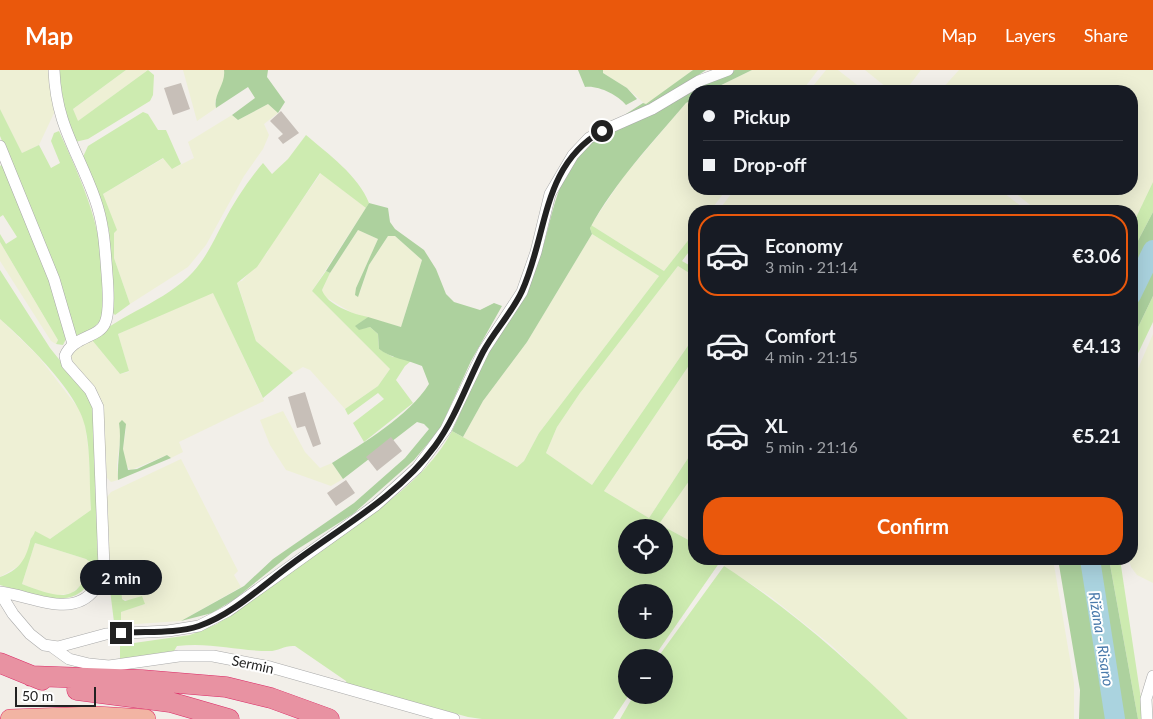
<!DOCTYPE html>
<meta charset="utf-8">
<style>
body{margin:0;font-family:Lato,sans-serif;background:#20242c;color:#f1f3f6;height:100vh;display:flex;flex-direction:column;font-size:19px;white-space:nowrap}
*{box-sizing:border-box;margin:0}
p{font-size:16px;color:#9ea1a6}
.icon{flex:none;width:28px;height:28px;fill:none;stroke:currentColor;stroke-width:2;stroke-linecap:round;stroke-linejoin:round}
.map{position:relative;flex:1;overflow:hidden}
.side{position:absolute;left:688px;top:135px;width:450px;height:360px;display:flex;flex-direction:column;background:#171b24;border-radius:20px;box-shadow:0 5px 20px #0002}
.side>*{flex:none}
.guide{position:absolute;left:688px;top:15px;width:450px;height:110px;border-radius:20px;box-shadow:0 5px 20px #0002;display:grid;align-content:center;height:110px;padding:0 15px;background:#171b24}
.fabs{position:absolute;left:618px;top:449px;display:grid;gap:10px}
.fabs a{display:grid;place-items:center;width:55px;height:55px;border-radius:50%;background:#171b24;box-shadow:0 5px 20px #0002;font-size:25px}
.scale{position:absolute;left:15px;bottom:12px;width:81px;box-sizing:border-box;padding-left:5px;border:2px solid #222;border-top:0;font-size:14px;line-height:18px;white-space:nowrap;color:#222;-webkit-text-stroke:4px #fff;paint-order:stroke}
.end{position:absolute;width:22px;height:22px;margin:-11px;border:6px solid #222;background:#fff;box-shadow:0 0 0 2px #fff}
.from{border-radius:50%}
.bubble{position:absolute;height:35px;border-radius:18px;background:#171b24;box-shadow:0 5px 20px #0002;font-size:16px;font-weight:700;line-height:35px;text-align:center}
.guide b{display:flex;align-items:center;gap:18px;height:48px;font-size:19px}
.guide b+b{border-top:1px solid #363941}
.guide i{width:12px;height:12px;background:#f1f3f6}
ul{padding:9px 0 0;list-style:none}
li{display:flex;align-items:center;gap:15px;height:82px;margin:0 10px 8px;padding:0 5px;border:2px solid transparent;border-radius:20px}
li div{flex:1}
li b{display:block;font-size:19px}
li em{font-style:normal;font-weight:700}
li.active{border-color:#ea580c}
li>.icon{width:45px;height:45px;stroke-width:1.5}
.action{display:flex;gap:10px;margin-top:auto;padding:10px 15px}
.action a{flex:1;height:58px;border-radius:20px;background:#ea580c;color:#fff;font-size:20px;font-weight:700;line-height:58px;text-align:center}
header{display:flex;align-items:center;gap:30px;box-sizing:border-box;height:70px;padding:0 25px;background:#ea580c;color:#fff}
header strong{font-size:24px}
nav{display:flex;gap:28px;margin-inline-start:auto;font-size:18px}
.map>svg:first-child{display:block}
</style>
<header>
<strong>Map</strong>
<nav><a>Map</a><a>Layers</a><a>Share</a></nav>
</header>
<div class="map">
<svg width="1153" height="649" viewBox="0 0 1153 649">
<rect width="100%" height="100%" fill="#f2efe9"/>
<!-- farmland -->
<path fill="#eef0d5" d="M0,0H49L55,41L39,75L22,83L0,39Z
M126,0H148L77,52L73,39Z
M183,0H224L225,9L215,32L216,38L197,51Z
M603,0H693L646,35L627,18L603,3Z
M752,0H818L802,21H709Z
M826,0H838L865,21H809Z
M865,0H921L905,21H891Z
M959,0H1153V112L1131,158V141H1038L1010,119H1131V21H940Z
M694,29V119H727L710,141H694V163L664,201L591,155L624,106L686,33Z
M268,34L278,43L264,54L269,65L263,79L244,106L206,175L188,197L130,234L114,188V163L103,124L164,88L172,99L194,88L188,72L232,45L238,50Z
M321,103L366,138L312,221L390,299L378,316L345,339L310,300L303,297L293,303L256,271L237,212L242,211L267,183L272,173Z
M735,119H999L1027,141H718Z
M358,160L378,169L356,218L360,222L369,195L388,166H395L422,190L401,257L354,244L324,226L322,220L330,203Z
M592,164L659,206L539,363L524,391L517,397L463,367L483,331L527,272Z
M0,172L58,270L56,274L51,271L0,191Z
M678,196L694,206V267L592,415L546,383L557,357L580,323Z
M213,222L264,331L179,372L183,382L171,388L167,385L131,400L125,395L123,379L126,359L119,353L121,361L117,394L118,410L111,412L107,408L102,337L75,298L71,286L76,277L92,270L120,304L129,302L118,264Z
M0,249L38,286L79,339L85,354L89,385L91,440L50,469L33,466L30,470L29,482L22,494L0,507Z
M1153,264V513L1137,505L1131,497L1129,489H1131V315Z
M694,288V379L649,448L604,421Z
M283,341L305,382L320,398L332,393L343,409L331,416L286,400L270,375L260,350Z
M181,389L238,501L234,505L241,517L181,551L121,555V542L145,534L122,529L119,505L116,500L110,502L107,427L111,422Z
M694,404V473L659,454Z
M35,473L86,489L90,492L85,511L72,523L54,526L22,514Z
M728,489H1053L1074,613V649H908L831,575L771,527L724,496Z"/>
<!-- grass -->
<path fill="#cdebb0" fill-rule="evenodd" d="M58,0H126L73,39L78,51L148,0L154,5L153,25L150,31L88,69L75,72L68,58Z
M0,39L22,83L39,75L51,98L60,93L51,71L54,63L59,61C84,116 106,163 103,226C103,234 104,245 99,252C94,259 84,262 76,266L29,135L0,66Z
M143,42L148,44L158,60H166L181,94L172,99L163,88L103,124L117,160L114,163V188L130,234L115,245L112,242L109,160L82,89L88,76Z
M306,65C328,84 358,105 369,133L366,138L320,103L257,197L237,213L256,271L293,303L263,328L213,223L118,264L129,301L120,304L92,270C122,243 165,232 193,202C206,188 214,170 223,153C234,132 247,112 263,93L272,104L288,89Z
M3,94L42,184L66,269L63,275L56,274L58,270L0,172V164L6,174L17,167L3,145L0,147V96Z
M1153,112V142L1131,184V158Z
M591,155L664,201L694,163V175L682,191L694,198V206L678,196L580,323L557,357L546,383L592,415L694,267V288L604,421L649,448L694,379V404L659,454L694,473V489H722L654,587L626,588V625H629L613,649H482L468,647L347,614L346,611L295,576C285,575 279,581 269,581C237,581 211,572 177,576L174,581L120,589V575L190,565L217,554C252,529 287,503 323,478C369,446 425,412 452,361L517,397L524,391L539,363L659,206L592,164L590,158ZM626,458H664V495H626ZM626,522H664V560H626Z
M0,200L50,278L90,328L94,341L98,493C83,548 39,526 0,515V507C19,500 25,491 30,472C30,468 34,466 35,461L50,469L91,440C89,412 91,383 85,356C78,322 25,271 0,249ZM35,473L86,489L90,492C79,537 57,527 22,514Z
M326,201L330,203L322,220C327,235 353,244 368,247L356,256L359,259L370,257L378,264L379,279L393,287H399L411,291L405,296L396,310L413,333L364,372L353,353L384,329L378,323L348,345L345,339L378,316L390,299L312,221Z
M1153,226V252L1131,298V272Z
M1109,489H1120L1144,649H1138Z
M724,496C794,542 848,590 908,649H620L634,625H664V588L658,587Z
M116,500L121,515L122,529L125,531L142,526L145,534L121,542V555L114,552L109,512L110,502Z"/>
<!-- forest -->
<path fill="#add19e" d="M224,0H268L267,7L285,32L278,43L268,34L238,50L232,45L255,28L248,17L216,38C213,24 226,14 224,0Z
M578,0H603V3L627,18L637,29L626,35C618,25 598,15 585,17Z
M693,0H706L673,22L627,47L626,44L643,33L646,34Z
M735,0H752L709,21H694V29L686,33C652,73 615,112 590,158L592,164L527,272L483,331L463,367L452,361C464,335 475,307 488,281C501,257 517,236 529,212C557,159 545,112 595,69L711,8Z
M369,133L388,138L390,152L395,159L424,180L436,199L446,224L454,232L480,240L494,233L502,236L471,291L440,359L414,390L353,444L293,482L235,529L212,543L181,551L244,516L273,489L354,433L405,388L429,359L424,354L417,352L343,409L332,393C363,373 409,346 429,314L422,296C408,290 390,288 379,279L378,264L370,257L359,260L355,256L368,247L401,257L422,190L395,166H388L369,195L358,227L355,225L356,218L378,169L358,160L330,203L326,201Z
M1153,142V172L1131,214V184Z
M1153,195V226L1131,272V237Z
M122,350L126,354L123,379L128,400L137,399L167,385L171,388L118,410C117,391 122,371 119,353Z
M1058,489H1085L1110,649H1079L1080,620Z
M1095,489H1109L1138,649H1123Z"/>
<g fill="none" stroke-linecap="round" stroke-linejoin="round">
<!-- river -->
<path stroke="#aad3df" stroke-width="20" d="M1131,225L1153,180
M1090,489L1115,649"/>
</g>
<!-- building -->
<path fill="#c7bfb8" d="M181,13L190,39L173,45L164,18Z
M281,41L299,63L283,74L278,68L283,64L270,51Z
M305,322L321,374L313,377L305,356L297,358L288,327Z
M391,367L402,381L377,401L366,387Z
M346,410L355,423L336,436L327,423Z"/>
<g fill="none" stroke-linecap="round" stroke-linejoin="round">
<!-- minor casing -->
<g stroke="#a9a9a9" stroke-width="12">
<path id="minor" d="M0,76L54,209L73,274
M0,522C30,525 72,550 95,519C100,514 102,504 104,498L98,337L90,320L67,294L65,286C73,266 99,268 105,253C110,242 108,216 107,204C105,178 104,154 95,129C78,81 56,55 54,0
M0,523L13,544L30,564L44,575L58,577L106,564L168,561L199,556L228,541L376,435L417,398L446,359L484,280L522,222L536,182L550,124L573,85L589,68L602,61L652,39L699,11L728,0
M51,576L69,589L89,594L109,596L179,586H213L270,597L454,649
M1147,649L1146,629L1153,606"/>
</g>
<!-- trunk casing -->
<g stroke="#dc2a67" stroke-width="20">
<path id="trunk" d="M10,649L96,646L146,649"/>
</g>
<!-- motorway casing -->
<g stroke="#dc2a67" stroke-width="21">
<path id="motorway" d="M0,593L42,610
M31,606L142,610L226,617L271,628L329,649
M77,620L170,632L229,649"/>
</g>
<!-- minor -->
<use href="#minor" stroke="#fff" stroke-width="11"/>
<!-- trunk -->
<use href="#trunk" stroke="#f2b4a3" stroke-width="19"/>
<!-- motorway -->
<use href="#motorway" stroke="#e892a2" stroke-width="20"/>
</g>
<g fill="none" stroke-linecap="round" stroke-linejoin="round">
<!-- route -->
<path stroke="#222" stroke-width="6" d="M121,563C146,561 175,564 199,556C234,544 264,514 293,493C343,456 398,426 435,376C456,347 467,313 483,282C494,261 512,243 522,221C548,164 541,96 602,61"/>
</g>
<g text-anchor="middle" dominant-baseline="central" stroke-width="4" stroke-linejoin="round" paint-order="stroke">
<!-- street labels -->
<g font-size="14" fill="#222" stroke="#fff">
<text transform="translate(253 594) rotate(12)">Sermin</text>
</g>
<!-- water labels -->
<g font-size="15" font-style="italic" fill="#4a7aab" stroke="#fff">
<text transform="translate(1102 569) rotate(81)">Rižana - Risano</text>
</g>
</g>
</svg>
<div class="fabs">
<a><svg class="icon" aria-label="locate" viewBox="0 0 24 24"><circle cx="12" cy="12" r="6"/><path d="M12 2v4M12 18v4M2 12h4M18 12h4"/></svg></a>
<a>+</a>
<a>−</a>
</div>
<div class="scale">50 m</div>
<i class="end from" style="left:602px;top:61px"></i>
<i class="end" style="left:121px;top:563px"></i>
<div class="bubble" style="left:80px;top:490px;width:82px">2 min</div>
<div class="guide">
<b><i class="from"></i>Pickup</b>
<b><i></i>Drop-off</b>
</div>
<section class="side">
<ul>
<li class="active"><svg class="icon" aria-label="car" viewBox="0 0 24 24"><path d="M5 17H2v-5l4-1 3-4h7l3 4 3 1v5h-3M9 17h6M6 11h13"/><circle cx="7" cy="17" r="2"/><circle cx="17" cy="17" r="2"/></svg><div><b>Economy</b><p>3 min · 21:14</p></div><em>€3.06</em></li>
<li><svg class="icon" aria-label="car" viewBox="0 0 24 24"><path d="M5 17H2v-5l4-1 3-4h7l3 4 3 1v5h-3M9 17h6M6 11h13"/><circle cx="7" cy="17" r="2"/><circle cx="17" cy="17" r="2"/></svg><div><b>Comfort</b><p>4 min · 21:15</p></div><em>€4.13</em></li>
<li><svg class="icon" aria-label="car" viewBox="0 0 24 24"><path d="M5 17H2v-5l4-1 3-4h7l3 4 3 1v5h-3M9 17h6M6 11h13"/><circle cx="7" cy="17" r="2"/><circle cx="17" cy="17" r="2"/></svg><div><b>XL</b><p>5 min · 21:16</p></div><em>€5.21</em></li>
</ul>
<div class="action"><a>Confirm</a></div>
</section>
</div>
